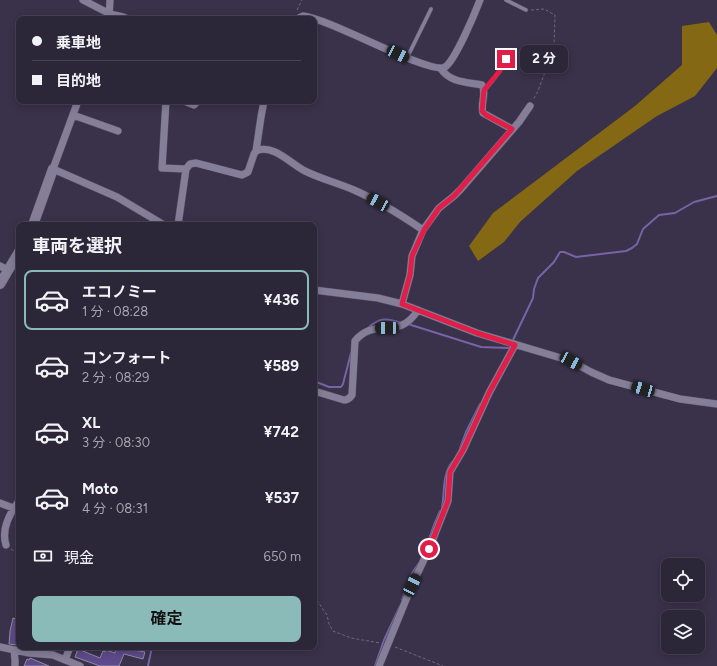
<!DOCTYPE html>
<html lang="ja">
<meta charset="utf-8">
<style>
body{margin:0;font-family:Figtree,"Noto Sans JP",sans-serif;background:#373243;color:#f1f3f6;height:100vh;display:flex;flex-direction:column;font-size:15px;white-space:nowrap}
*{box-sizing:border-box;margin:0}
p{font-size:13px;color:#a6a5ae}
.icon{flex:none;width:22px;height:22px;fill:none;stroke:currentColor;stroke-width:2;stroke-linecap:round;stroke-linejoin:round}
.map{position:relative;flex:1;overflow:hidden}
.panel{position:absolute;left:16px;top:222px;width:301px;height:428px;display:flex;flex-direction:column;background:#2b2638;border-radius:8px;box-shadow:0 2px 10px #0003,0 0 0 1px #474353}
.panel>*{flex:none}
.banner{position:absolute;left:16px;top:16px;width:301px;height:88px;border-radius:8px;box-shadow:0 2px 10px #0003,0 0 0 1px #474353;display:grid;align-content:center;height:88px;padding:0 16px;background:#2b2638}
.fabs{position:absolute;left:661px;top:558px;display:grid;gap:8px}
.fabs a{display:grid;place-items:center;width:44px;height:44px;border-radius:8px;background:#2b2638;box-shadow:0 2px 10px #0003,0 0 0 1px #474353;font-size:20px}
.end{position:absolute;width:18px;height:18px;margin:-9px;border:5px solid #e11d48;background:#fff;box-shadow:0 0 0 2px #fff}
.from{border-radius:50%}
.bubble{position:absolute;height:28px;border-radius:8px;background:#2b2638;box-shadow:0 2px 10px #0003,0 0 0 1px #474353;font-size:13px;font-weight:700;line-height:28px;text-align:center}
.car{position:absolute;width:12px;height:24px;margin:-12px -6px;border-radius:5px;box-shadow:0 0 3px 1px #0007;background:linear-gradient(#222 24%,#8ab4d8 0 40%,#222 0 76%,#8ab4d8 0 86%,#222 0)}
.banner b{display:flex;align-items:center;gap:14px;height:38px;font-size:15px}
.banner b+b{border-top:1px solid #474353}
.banner i{width:10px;height:10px;background:#f1f3f6}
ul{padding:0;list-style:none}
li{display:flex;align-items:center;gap:12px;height:60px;margin:0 8px 6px;padding:0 8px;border:2px solid transparent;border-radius:8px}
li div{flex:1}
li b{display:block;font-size:15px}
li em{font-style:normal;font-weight:700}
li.on{border-color:#8bbbb9}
li>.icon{width:36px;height:36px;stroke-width:1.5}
h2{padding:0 16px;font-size:18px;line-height:48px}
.pay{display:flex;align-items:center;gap:10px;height:44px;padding:0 16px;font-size:15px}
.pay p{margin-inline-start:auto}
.button{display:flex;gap:8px;margin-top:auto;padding:8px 16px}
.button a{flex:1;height:46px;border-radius:8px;background:#8bbbb9;color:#111;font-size:16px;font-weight:700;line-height:46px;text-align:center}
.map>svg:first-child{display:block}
</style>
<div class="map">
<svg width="717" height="666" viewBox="0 0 717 666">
<rect width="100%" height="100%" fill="#39324a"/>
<!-- forest -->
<path fill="#856813" d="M709,22L717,35V68L695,96L657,116L577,171L520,222L504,242L478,261L469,246L493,213L635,106L682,65V26Z"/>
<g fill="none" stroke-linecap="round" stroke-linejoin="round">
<!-- stream -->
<path stroke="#7763a5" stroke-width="2" d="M408,324L481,347L509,348
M368,328C380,317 387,318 402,323
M512,342L533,298L534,289L538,278L554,262L560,252H564L576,257L626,251L632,248L637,244L643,229L659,215L675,213L694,202L717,196
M314,381L329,387H341L343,384L351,353
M460,448L466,432L480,404
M442,507C445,491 442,475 452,462
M425,550L434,525L440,511
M402,600L412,573L419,563
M148,666L152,647
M375,666L384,640L400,606"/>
</g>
<!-- building -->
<path fill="#5e4a8a" stroke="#918aa5" d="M13,618L19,620V632L17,645L9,644L10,631Z
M116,647L145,652L143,659L124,654L119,666H100L75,657L78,649L100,658L103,651L105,652L106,650L115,653Z
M30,658L49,666H24L27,659L29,660Z"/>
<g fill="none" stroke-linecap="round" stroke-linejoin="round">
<!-- lane casing -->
<g stroke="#555063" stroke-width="4.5">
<path id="lane" d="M506,0L526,10
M407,58L431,9
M485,90L494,79L507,59"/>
</g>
<!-- street casing -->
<g stroke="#555063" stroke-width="8">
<path id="street" d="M83,0L110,14L123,17L128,19
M109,18L110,0
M297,19L303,16C329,18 431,76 445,67C455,61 475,13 480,0
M441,69C451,83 467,82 482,85C487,93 480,104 483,113L512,129
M78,101L53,169L117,197L164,225
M166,101L162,168L186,169
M184,101L194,105L198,101
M73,115L118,131
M256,151C273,143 292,165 305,171C321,179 338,183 354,190C379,201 401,215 423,230
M178,225L186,169L190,164L196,163L242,175L248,172L254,154L256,151L261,117L264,101
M0,266L8,270
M314,290L378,298L402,304L477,333L571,361L591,372L609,380L680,399L717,404
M402,304L410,275L412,256L423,230L439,208L454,196L461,189L519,122L530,106
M314,391L344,400C347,400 350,398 352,395L355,341C375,316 398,342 418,310
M0,503L13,508
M6,545C1,529 9,514 19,501
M0,647L29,653L53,655L80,666
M14,650L15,660V666
M65,660L70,647
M379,666L412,585L429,549L448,501L450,472L463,450L489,393L515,345"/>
</g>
<!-- secondary casing -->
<g stroke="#555063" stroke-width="11">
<path id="secondary" d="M33,225L53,169
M0,284L19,252"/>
</g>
<!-- path -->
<path stroke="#6e687d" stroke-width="1" stroke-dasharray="3 2" stroke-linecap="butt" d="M297,10L302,0
M531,10L544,9L555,15L554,48L538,91L533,100
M11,549L19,554
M314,596L327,615L329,624L333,631L351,638L380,643
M395,647L443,666"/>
<!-- lane -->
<use href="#lane" stroke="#857e99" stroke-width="3.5"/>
<!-- street -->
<use href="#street" stroke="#857e99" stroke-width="7"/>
<!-- secondary -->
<use href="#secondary" stroke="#857e99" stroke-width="10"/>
</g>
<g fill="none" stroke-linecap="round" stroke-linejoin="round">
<!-- route -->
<path stroke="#e11d48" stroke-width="5" d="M429,549L448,501L450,472L463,450L489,393L515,345L477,333L402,304L410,275L412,256L424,230L439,208L454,196L461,188L512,129L486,115L482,111L484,90L499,72L506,59"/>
</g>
</svg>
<div class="fabs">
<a><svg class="icon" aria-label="locate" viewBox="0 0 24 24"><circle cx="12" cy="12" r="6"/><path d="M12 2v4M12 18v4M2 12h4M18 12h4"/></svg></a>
<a><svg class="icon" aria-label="layers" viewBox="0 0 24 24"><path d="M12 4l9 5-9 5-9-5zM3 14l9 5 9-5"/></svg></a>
</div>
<i class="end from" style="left:429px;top:549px"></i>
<i class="end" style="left:506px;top:59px"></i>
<div class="bubble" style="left:520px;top:45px;width:48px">2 分</div>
<i class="car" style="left:398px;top:54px;rotate:116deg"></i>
<i class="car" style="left:378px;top:202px;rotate:299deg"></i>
<i class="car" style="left:387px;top:328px;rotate:269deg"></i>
<i class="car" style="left:571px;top:361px;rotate:119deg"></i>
<i class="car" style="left:643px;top:389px;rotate:286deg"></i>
<i class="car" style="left:412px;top:585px;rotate:26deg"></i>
<div class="banner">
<b><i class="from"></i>乗車地</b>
<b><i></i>目的地</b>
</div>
<section class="panel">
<h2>車両を選択</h2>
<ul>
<li class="on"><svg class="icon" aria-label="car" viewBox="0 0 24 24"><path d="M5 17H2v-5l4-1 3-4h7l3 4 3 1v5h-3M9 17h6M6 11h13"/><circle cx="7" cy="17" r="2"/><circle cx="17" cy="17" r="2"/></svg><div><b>エコノミー</b><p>1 分 · 08:28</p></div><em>¥436</em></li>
<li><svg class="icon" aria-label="car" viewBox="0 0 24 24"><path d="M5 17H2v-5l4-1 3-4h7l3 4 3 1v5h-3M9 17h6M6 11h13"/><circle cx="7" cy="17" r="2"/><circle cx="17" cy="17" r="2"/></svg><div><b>コンフォート</b><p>2 分 · 08:29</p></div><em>¥589</em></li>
<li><svg class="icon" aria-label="car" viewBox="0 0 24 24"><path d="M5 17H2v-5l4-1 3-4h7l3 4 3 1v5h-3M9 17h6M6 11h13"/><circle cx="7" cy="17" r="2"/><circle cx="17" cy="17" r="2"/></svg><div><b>XL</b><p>3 分 · 08:30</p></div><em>¥742</em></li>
<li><svg class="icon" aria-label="car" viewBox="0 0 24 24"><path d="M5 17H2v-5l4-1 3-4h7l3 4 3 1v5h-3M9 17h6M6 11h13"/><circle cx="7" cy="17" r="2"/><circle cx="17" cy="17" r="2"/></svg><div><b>Moto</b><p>4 分 · 08:31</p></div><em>¥537</em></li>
</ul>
<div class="pay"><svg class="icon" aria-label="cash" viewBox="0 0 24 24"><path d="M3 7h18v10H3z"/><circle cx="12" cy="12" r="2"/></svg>現金<p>650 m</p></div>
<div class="button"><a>確定</a></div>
</section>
</div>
